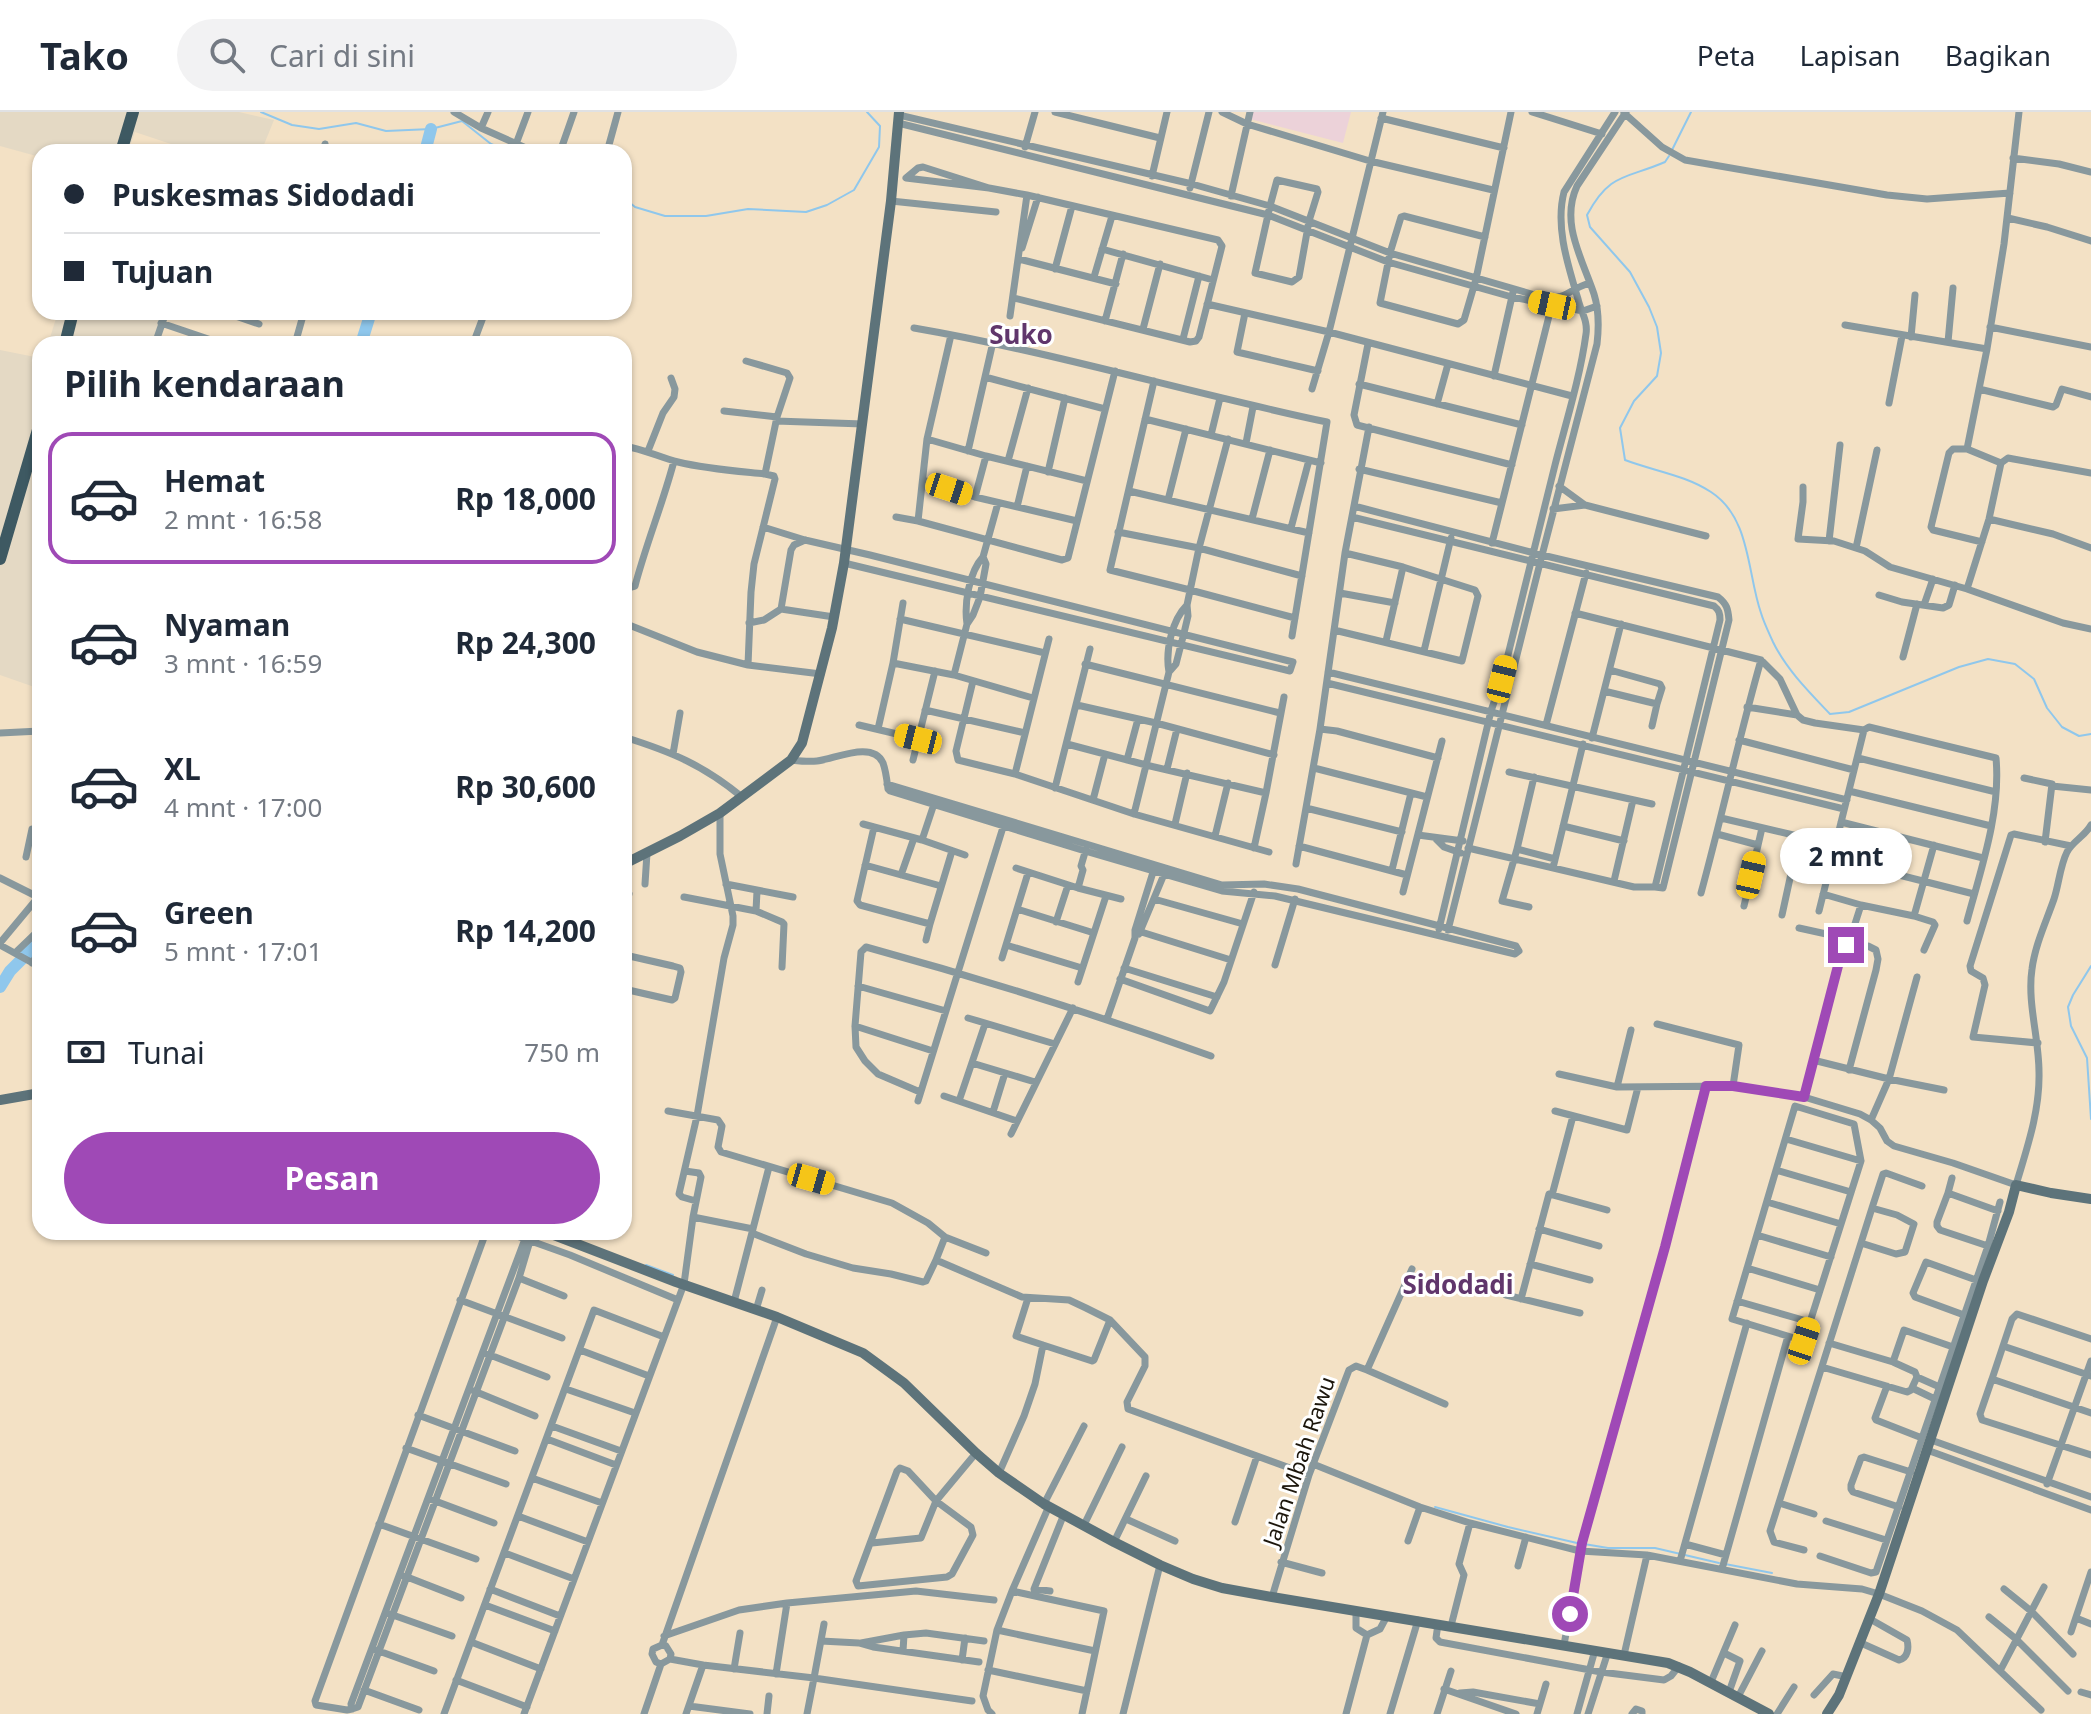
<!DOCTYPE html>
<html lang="id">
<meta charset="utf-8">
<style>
body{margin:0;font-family:"Noto Sans",sans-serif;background:#f2f2f3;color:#1f2937;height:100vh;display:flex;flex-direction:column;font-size:30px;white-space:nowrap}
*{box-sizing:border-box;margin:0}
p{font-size:26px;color:#747a83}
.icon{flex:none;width:44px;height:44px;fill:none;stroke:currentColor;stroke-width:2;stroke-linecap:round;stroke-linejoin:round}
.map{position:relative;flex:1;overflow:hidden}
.drawer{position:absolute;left:32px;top:224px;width:600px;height:904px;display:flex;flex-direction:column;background:#fff;border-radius:24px;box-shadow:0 2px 6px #0004}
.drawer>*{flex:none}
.top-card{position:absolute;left:32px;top:32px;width:600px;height:176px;border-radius:24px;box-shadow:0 2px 6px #0004;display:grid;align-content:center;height:176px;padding:0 32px;background:#fff}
.end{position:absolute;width:36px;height:36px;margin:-18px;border:10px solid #9f49b6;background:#fff;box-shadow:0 0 0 4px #fff}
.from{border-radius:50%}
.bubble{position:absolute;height:56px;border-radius:28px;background:#fff;box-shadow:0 2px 6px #0004;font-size:26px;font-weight:700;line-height:56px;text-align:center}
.car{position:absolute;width:24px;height:48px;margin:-24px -12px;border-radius:10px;box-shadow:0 0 6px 2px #0007;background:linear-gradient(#f5c518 24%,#345 0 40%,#f5c518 0 76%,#345 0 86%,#f5c518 0)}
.top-card b{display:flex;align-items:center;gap:28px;height:76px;font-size:30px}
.top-card b+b{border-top:2px solid #e0e1e3}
.top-card i{width:20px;height:20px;background:#1f2937}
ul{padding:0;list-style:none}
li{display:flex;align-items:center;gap:24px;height:132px;margin:0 16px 12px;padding:0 16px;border:4px solid transparent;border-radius:24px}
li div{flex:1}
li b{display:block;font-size:30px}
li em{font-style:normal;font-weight:700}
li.on{border-color:#9f49b6}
li>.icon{width:72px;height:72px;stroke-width:1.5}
h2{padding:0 32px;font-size:36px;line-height:96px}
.pay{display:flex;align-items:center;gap:20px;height:88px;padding:0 32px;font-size:30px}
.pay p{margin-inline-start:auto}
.primary-button{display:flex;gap:16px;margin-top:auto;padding:16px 32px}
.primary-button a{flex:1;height:92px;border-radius:48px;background:#9f49b6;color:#fff;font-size:32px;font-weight:700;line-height:92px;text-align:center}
header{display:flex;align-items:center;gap:48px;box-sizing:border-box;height:112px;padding:0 40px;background:#fff;border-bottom:2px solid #e0e1e3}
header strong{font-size:38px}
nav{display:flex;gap:44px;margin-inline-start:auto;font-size:28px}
.search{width:560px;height:72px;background:#f2f2f3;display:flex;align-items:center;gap:20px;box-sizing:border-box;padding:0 28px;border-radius:44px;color:#747a83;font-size:30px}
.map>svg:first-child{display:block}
</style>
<header>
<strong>Tako</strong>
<div class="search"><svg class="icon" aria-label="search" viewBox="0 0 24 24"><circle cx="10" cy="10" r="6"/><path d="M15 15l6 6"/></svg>Cari di sini</div>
<nav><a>Peta</a><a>Lapisan</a><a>Bagikan</a></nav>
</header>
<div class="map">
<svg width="2091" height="1602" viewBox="0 0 2091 1602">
<rect width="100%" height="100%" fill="#f3e1c5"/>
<!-- industrial -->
<path fill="#e4d9c4" d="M0,0H239L274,8L261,40H195L135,20L128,40H40V45L0,34Z
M58,200H162L152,232H48Z
M0,238L40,246V577L0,563Z"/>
<!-- education -->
<path fill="#ecd2d9" d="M1248,0H1351L1343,31L1246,6Z"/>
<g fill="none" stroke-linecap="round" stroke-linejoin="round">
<!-- stream -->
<path stroke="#8fc7ec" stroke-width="2" d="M261,0L292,13L319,17L356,11L386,19L431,17L462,9L491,32L511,40
M1672,38L1691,0
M1669,44L1665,50C1626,67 1610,60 1587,103L1590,115L1630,160L1649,195L1657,215L1661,241L1657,264L1634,289L1620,316L1625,348C1654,359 1685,363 1711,380C1751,406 1747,461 1761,501C1764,511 1769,521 1773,530C1786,557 1809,580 1830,602L1849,600L1959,555L1988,547L2015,552L2034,567L2047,596L2062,615L2079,624L2091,622
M624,86L635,95L665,104H706L748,97L806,100L827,93L854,78L879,35L880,14L867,0
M2091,854L2073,883L2068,895L2071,914L2087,946L2091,1007
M646,1153L673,1163
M1435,1395L1508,1415L1577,1431
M1584,1432L1608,1436H1655L1719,1451
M1725,1452L1772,1461"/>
<!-- river -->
<path stroke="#8fc7ec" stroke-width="12" d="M425,40L431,17
M361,232L371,200
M0,875L10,859L40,829"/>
<!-- street -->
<path stroke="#88989d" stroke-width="7" d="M454,0L481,16L535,40
M1055,0L1160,26
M1222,0L1247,12L1370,49L1493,78
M1532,0L1602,22
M1624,1L1662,35L1685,48L1887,83L1927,87L2010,81
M899,3L1192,72L1270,94L1390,141L1535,183C1568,190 1563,180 1589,171
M1381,6L1504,36
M898,11L1268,103L1388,150L1512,185L1583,199L1597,194
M481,16L488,0
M516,32L528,0
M1025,35L1035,0
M323,40L325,32
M560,40L574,0
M607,40L618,0
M2013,46L2059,52L2091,60
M1152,64L1167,0
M1277,68L1317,77L1318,80L1309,109L1299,165L1292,170L1255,161L1270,94Z
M989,76L923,55L918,56L906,66L989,76L1027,83L1218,128L1222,134L1199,225L1196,229L1190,230L1014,186
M1190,76L1209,0
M1231,84L1250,0
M891,89L996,100
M2008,106L2047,115L2091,129
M1485,125L1404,104L1401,105L1390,141L1380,191L1458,212L1464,208L1476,167L1511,0
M1022,136L1038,85
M1102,137L1213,168
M1019,147L1116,172
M1055,157L1072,94
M1094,165L1112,104
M1207,192L1329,220L1572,284
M224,200L259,212
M1245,201L1237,240L1318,259
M1010,204L1027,83
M1105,209L1123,142
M161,211L223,232
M1845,213L1987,237
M1990,215L2091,235
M914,216C1053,240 1189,281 1327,310L1292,524
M1143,217L1160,152
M1911,225L1915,183
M1183,227L1199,164
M1948,230L1953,176
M155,232L166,200
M295,232L304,200
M473,232L485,200
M1368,232L1354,303L1357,313L1512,353
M746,249L787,261L790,266L777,305L765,362L774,364L775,367L754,452L751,480L748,553
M1494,264L1513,180
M985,265L1105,297
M1154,269L1110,458L1190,478L1295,506
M1359,272L1522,313
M1312,277L1329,220L1383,0
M1979,277L2053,295L2056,293L2062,277L2091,285
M1889,291L1902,224
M1437,292L1448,252
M724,299L777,305
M1145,307L1321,351
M776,309L863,312
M1211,323L1220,286
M927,327L986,344L1087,369
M1246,331L1253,295
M624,334C643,337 659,345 678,350C707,357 736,359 765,362
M1967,337L1987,237L2004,132L2019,0
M648,339L663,301L674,285L675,277L671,266
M968,339L993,230
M1008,349L1028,276
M2001,351L1989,407L1967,477L2063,511L2091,517
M1359,357L1502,391
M1048,360L1065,286
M923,368L975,385L1077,409
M1803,375V390L1798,427L1834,429L1865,439L1890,455L1967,477
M1129,379L1309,421
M975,385L986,344
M1168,388L1186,317
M1585,393L1706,424
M1017,395L1027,354
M1553,397L1585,393L1559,374
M896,405L918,409L1062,448L1068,446L1115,259
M1352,405L1714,494C1719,498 1720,501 1720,508L1655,775L1663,776L1729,508C1728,497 1727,492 1718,485L1542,443L1354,394
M1252,407L1270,338
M1989,407L2053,422L2091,436
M918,409L927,327L951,223
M763,415L805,428L870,443L1293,550L1290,559L844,451
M1291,416L1309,348
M1118,420L1199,436L1302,464
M1829,429L1840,333
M1982,430L1933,418L1931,415L1949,341L1953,337H1967L2001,351L2008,346L2091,361
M1492,431L1552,192
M1856,436L1877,338
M624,477L635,474C646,432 663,391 674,349
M1340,481L1395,491
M1879,483L1902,490L1943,496L1949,493L1955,473
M1924,493L1933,467
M781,497L791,438L794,433L805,428
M1575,501L1761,548L1780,567L1797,603L1803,608L1815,611L1864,618
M900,507L1045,541
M624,511L697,540L748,553L821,562
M749,511L764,508L781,497L834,505
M967,512C964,492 969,460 983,445L998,391
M1334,518L1462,549L1478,484L1475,478L1403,455L1345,441
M1386,529L1403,455
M1424,539L1451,426
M1903,545L1917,492
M893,551L954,563L1033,586
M1085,552L1280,601
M1169,560L1176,552L1184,521L1188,504L1187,493L1199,436L1228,327
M1328,560C1501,602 1673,646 1847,688
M624,562L627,567L624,579
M954,563L967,512L973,503L980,485L986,452L983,445
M973,569L956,639L958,648L1015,662L1134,702L1269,740
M1327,571L1844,697
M1604,579L1657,592L1662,576L1660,572L1610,558
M1077,593L1156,611L1274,643
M1747,595L1797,603
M925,598L1025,621
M859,613L918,627
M1546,613L1586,461
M1652,614L1657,592
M878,617L893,551L903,491
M1320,617L1337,619L1438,646
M0,621L40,619
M624,625C672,640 703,653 742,685
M1592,626L1621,512
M1739,628L1854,658
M1067,632L1146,653L1266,681
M673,642L680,601
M1858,646L1996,680
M791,648C800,649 808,650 817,649C835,647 873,628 883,651C886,659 887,669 888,677L890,679L1085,739L1222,779L1275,784L1515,842L1519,839L1516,834L1298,777L1264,772L1222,773L887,672
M913,648L935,559
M1127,648L1138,607
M1314,656L1427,685
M1167,657L1177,617
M1509,660L1652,692
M1015,662L1049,527
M2024,666L2052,672L2045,730
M2052,674L2091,678
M1055,676L1090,537
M1849,679L1991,714
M1093,688L1105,642
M1306,696L1402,720
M1134,702L1169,560C1165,539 1172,508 1187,493
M1721,706L1836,733
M1841,710L1983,746
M863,712L922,728L965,743
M1175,712L1187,661
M1563,714L1624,729
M874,715L857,789L860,793L930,812L952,739
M1717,722L1758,733
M1418,723L1463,729
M1215,724L1228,671
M1436,727L1444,735L1461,741
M922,728L935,689
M1299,734L1407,763
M1254,736L1266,681L1284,585
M1468,736L1634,775H1655
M1517,737L1555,747
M26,745L32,717H40
M1832,746L1974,782
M1296,752L1320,617L1345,441L1369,315
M865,753L941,774
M1016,756L1078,776L1121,787
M1553,756L1583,632
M1392,758L1411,681
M901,763L914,726
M0,766L38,785
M1614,769L1633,688
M645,772L647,741
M726,772L793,785
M1078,776L1083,758L1081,754L1086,737
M757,779L756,799L782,810L784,812L782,855
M1403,780L1442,629
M624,781L629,782
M1701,781C1722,704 1739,625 1761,548
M1823,782L1861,793L1914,804L1933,810L1935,813L1924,838
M684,785L756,799
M1154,787L1243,812
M1744,794L1762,716
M1529,795L1502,789L1517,737L1534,665
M1017,797L1094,821
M1819,799L1864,618L1869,615L1996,646C2001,700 1981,757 1967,809
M1782,803L1799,725
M1914,804L1934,733
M1056,810L1068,773
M1799,816L1849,827
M1439,817L1491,599L1502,567C1520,496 1537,424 1555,353C1566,310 1580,266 1586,222C1588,209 1581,200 1578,187C1568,153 1555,115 1564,80L1615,0
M1135,818L1231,848
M1448,818L1540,451L1597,232C1599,215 1599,198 1594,182C1582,146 1560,111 1577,74L1626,0
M1139,822L1165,760
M926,828L930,812
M0,831L40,783
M0,833L40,855
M1006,833L1082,856
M1846,833L1868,834L1876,838L1878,847L1876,858L1849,958
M15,841L40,817
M624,845L627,825
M1002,846L1028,761
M32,851L40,839
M1275,853L1295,787
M1124,856L1217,885
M1120,867L1210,899L1224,870L1254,780
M1078,870L1106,784
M858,874L946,899
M624,877L672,888L675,886L681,860L680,856L673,854L625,843
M968,906L1055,932
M1107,907L1135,826V818L1154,757
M1657,912L1739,933L1733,974
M855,914L933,939
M2038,931L1973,925L1985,873L1983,866L1971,859L1970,854L2011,723L2014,722L2071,734
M1813,948L1889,967L1917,865
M972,951L1035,970
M1559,962L1617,975L1733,974L1804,985L1860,1002L1871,1008L1880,1016L1887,1029L1894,1034L1953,1051L2016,1073C2027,1036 2040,999 2039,960C2039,926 2027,890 2032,857C2035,833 2046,810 2054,787C2059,772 2060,754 2067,740C2073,729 2085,724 2091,713
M1617,975L1631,918
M920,980L878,962L865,949L856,935L855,914L861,840L866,835C983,867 1097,903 1211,944
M944,984L1017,1009
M1804,985L1839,850L1853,818L1861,793
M918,989L1004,712
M959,989L985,912
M1795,994L1854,1012L1861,1049L1804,1229L1732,1207Z
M668,999L718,1008L722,1014L718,1035L721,1040L892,1091L928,1111L945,1125L936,1148L1022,1185L1069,1188L1086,1196L1110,1208L1145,1245V1254L1127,1290L1128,1297L1309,1363
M1555,999L1627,1018L1638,975
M993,1000L1005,961
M1871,1008L1889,967L1944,978
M1011,1022L1073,896
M1786,1027L1861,1049
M1776,1058L1851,1080
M1948,1081L1952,1066
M1552,1083L1573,1004
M696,1089L682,1085L679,1082L697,1004L724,846L733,813V804L720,742V701
M1767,1090L1841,1112
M693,1105L753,1117
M1539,1117L1599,1134
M506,1120L570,1143L678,1188
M752,1121L806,1142L853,1156L891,1162L923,1170L926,1169L936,1148
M1757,1123L1831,1145
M529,1125L530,1129L519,1166L379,1539L358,1595L352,1597L351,1592L525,1127L529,1125L531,1120
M945,1125L986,1141
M1861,1131L1896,1142L1905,1140L1914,1112L1897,1103L1872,1096
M1988,1134L1940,1118L1937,1114V1110L1948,1081L1998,1099
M1530,1152L1590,1168
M1747,1156L1820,1178
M519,1166L564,1184
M1506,1183L1580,1201
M1028,1186L1016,1224L1043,1233
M1521,1187L1549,1082L1607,1098
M460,1188L562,1226
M1737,1189L1810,1210
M734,1190L769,1055
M756,1198L762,1178
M1964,1203L1915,1185L1913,1181L1926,1150L1976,1168
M2003,1234L2091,1264
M580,1238L649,1264
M485,1241L547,1265
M1893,1250L1904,1218L1953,1235
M1822,1255L1907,1280L1911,1278L1917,1265L1915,1260L1893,1250L1829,1231
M1367,1258L1445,1292
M1917,1265L1944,1277
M1992,1267L2012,1207L2017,1202L2091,1227
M1887,1274L1875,1306L1876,1308L1922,1326
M1912,1276L1939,1289
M566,1277L635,1301
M474,1279L535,1304
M2091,1301L1992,1267L1980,1302L1982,1308L2091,1343
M418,1303L515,1339
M552,1314L621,1339
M547,1327L616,1353
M1931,1328L2091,1385
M406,1336L506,1372
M1927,1338L2091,1398
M1313,1352L1420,1395L1470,1411L1580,1439L1647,1443L1797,1472L1862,1477L1879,1482L1922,1499L1957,1518L2041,1598
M900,1356L908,1359L936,1389L971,1415L973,1423L952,1462L947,1465L858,1474L856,1469L897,1359Z
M999,1361L1024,1304L1035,1272L1043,1233L1092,1249L1094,1248L1110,1208
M532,1366L602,1391
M2047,1372L2091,1249
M430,1387L494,1411
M1779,1391L1814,1402
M1044,1392L1084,1314
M1899,1395L1853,1380L1851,1377V1373L1861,1346L1864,1345L1911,1360
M518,1404L588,1430
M1126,1407L1175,1429
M1826,1409L1886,1428
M1235,1410L1257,1344
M379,1412L476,1447
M1084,1413L1122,1335
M1408,1429L1420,1395
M1114,1430L1146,1364
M872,1431L921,1426L936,1389L976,1341
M1685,1432L1726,1443
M1804,1438L1774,1430L1770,1419L1872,1096L1883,1062L1886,1061L1922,1074
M505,1441L574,1467
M1820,1444L1871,1461L1876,1460L1988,1134L2000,1090
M1680,1449L1747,1211
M1281,1450L1322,1461
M1518,1454L1526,1425
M1722,1457L1788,1224
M402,1463L461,1486
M490,1477L560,1504
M2004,1477L2031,1499L2073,1542
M1012,1479L1104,1499L1082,1602
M1050,1479L1034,1477L1064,1402
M1272,1485L1309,1363L1349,1258L1356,1254L1367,1258L1412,1157
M485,1493L555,1519
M1356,1499V1516L1367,1523L1380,1517L1387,1504
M390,1502L452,1524
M1989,1505L2016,1527L2068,1579
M2076,1506L2091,1512
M1438,1512L1436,1526L1440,1530L1601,1560L1664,1568L1671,1564L1679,1554
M1451,1514L1464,1463L1459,1452L1470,1411
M997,1518L1095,1539
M2071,1520L2091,1460
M904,1523L926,1521L984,1529
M664,1524L739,1498L787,1491L916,1479L994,1488
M821,1529L859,1531L873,1535L979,1550
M471,1530L541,1557
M861,1531L904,1523L903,1539
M1861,1531L1899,1548C1908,1546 1909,1536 1907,1528L1870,1507
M662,1533L666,1534L671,1542L670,1547L661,1552L656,1550L652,1542L653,1537L662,1533L777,1205
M1564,1533L1582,1431L1665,1135L1706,974
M376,1538L434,1559
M1724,1541L1740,1549L1729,1580
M1624,1543L1647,1443
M670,1547L703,1553
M962,1548L965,1526
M734,1557L740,1521
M988,1558L1087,1579
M2000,1559L2044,1475
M776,1562L787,1491
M456,1568L527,1595
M1711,1570L1735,1513
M1444,1577L1516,1602
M364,1578L419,1598
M2081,1580L2091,1583
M1460,1581L1473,1580L1540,1592
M1814,1583L1833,1562L1847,1565
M1738,1585L1762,1539
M689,1594L750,1602
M352,1597L347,1598L316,1593L315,1589L486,1120
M444,1602L594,1198L664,1225
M524,1602L684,1172L693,1105L701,1065L699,1061L685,1059
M644,1602L661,1552
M686,1602L703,1553L814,1566L824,1512
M767,1602L769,1584
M807,1602L814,1566L972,1589
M992,1602L988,1598L983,1584L997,1518L1012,1479L1049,1394
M1123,1602L1160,1453
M1346,1602L1367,1523
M1390,1602L1418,1508
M1437,1602L1451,1559
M1537,1602L1546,1572
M1577,1602L1595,1538
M1588,1602L1608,1540
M1632,1602L1636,1597L1642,1599V1602
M1777,1602L1794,1575"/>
<!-- secondary -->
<path stroke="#5d737a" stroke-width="10" d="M624,752L680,724L720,701L791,648L802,631L832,516L844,451L891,89L899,0
M0,988L40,981
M546,1120L676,1170L777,1205L863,1241L904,1271L976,1341L999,1361L1044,1392L1114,1430L1160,1453L1193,1467L1222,1476L1272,1485L1668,1551L1690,1560L1769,1602
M1827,1602L1839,1583L1879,1482L1983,1169L2009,1100L2016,1073L2051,1081L2091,1087"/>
<!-- primary -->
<path stroke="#3e5962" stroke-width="12" d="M121,40L133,0
M65,232L73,200
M0,447L40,311"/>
</g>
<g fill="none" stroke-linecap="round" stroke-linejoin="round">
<!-- route -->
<path stroke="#9f49b6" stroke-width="10" d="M1570,1502L1582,1431L1665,1135L1706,974H1733L1804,985L1839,850L1846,833"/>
</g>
<g text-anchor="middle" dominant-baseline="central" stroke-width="6" stroke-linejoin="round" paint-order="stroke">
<!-- street labels -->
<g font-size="22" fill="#1c160c" stroke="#fff">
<text transform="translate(1298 1349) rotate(-71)">Jalan Mbah Rawu</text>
</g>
<!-- quarter labels -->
<g font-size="26" font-weight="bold" fill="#60366c" stroke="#fff">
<text x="1021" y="222">Suko</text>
<text x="1458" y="1172">Sidodadi</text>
</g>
</g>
</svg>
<i class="end from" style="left:1570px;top:1502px"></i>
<i class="end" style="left:1846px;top:833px"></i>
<div class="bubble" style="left:1780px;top:716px;width:132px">2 mnt</div>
<i class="car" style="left:1552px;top:193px;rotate:282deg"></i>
<i class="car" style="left:949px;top:377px;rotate:108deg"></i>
<i class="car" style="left:1502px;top:567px;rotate:14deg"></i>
<i class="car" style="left:918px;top:627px;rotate:284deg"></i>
<i class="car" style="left:1751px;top:763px;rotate:13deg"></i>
<i class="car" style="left:811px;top:1067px;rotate:106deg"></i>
<i class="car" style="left:1804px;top:1229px;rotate:18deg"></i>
<div class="top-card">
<b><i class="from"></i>Puskesmas Sidodadi</b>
<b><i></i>Tujuan</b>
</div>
<section class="drawer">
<h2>Pilih kendaraan</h2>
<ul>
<li class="on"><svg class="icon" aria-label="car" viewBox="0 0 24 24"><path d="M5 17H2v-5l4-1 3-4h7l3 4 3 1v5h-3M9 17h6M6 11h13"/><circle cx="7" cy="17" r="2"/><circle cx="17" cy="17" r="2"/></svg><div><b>Hemat</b><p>2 mnt · 16:58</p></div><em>Rp 18,000</em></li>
<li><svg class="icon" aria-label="car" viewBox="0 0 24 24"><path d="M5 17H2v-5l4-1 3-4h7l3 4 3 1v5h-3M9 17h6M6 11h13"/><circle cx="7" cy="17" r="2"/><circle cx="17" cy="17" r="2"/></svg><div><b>Nyaman</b><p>3 mnt · 16:59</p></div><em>Rp 24,300</em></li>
<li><svg class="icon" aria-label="car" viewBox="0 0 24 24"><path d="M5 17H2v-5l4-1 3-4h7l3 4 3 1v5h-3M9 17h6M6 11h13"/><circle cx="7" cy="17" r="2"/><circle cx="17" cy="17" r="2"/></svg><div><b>XL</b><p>4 mnt · 17:00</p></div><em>Rp 30,600</em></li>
<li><svg class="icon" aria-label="car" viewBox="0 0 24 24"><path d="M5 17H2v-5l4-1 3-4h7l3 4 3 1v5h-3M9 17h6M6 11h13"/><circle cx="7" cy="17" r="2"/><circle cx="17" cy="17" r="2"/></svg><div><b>Green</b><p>5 mnt · 17:01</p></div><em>Rp 14,200</em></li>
</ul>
<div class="pay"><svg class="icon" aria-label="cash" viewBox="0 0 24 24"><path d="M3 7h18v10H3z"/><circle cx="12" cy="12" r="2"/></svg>Tunai<p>750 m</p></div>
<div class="primary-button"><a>Pesan</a></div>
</section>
</div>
